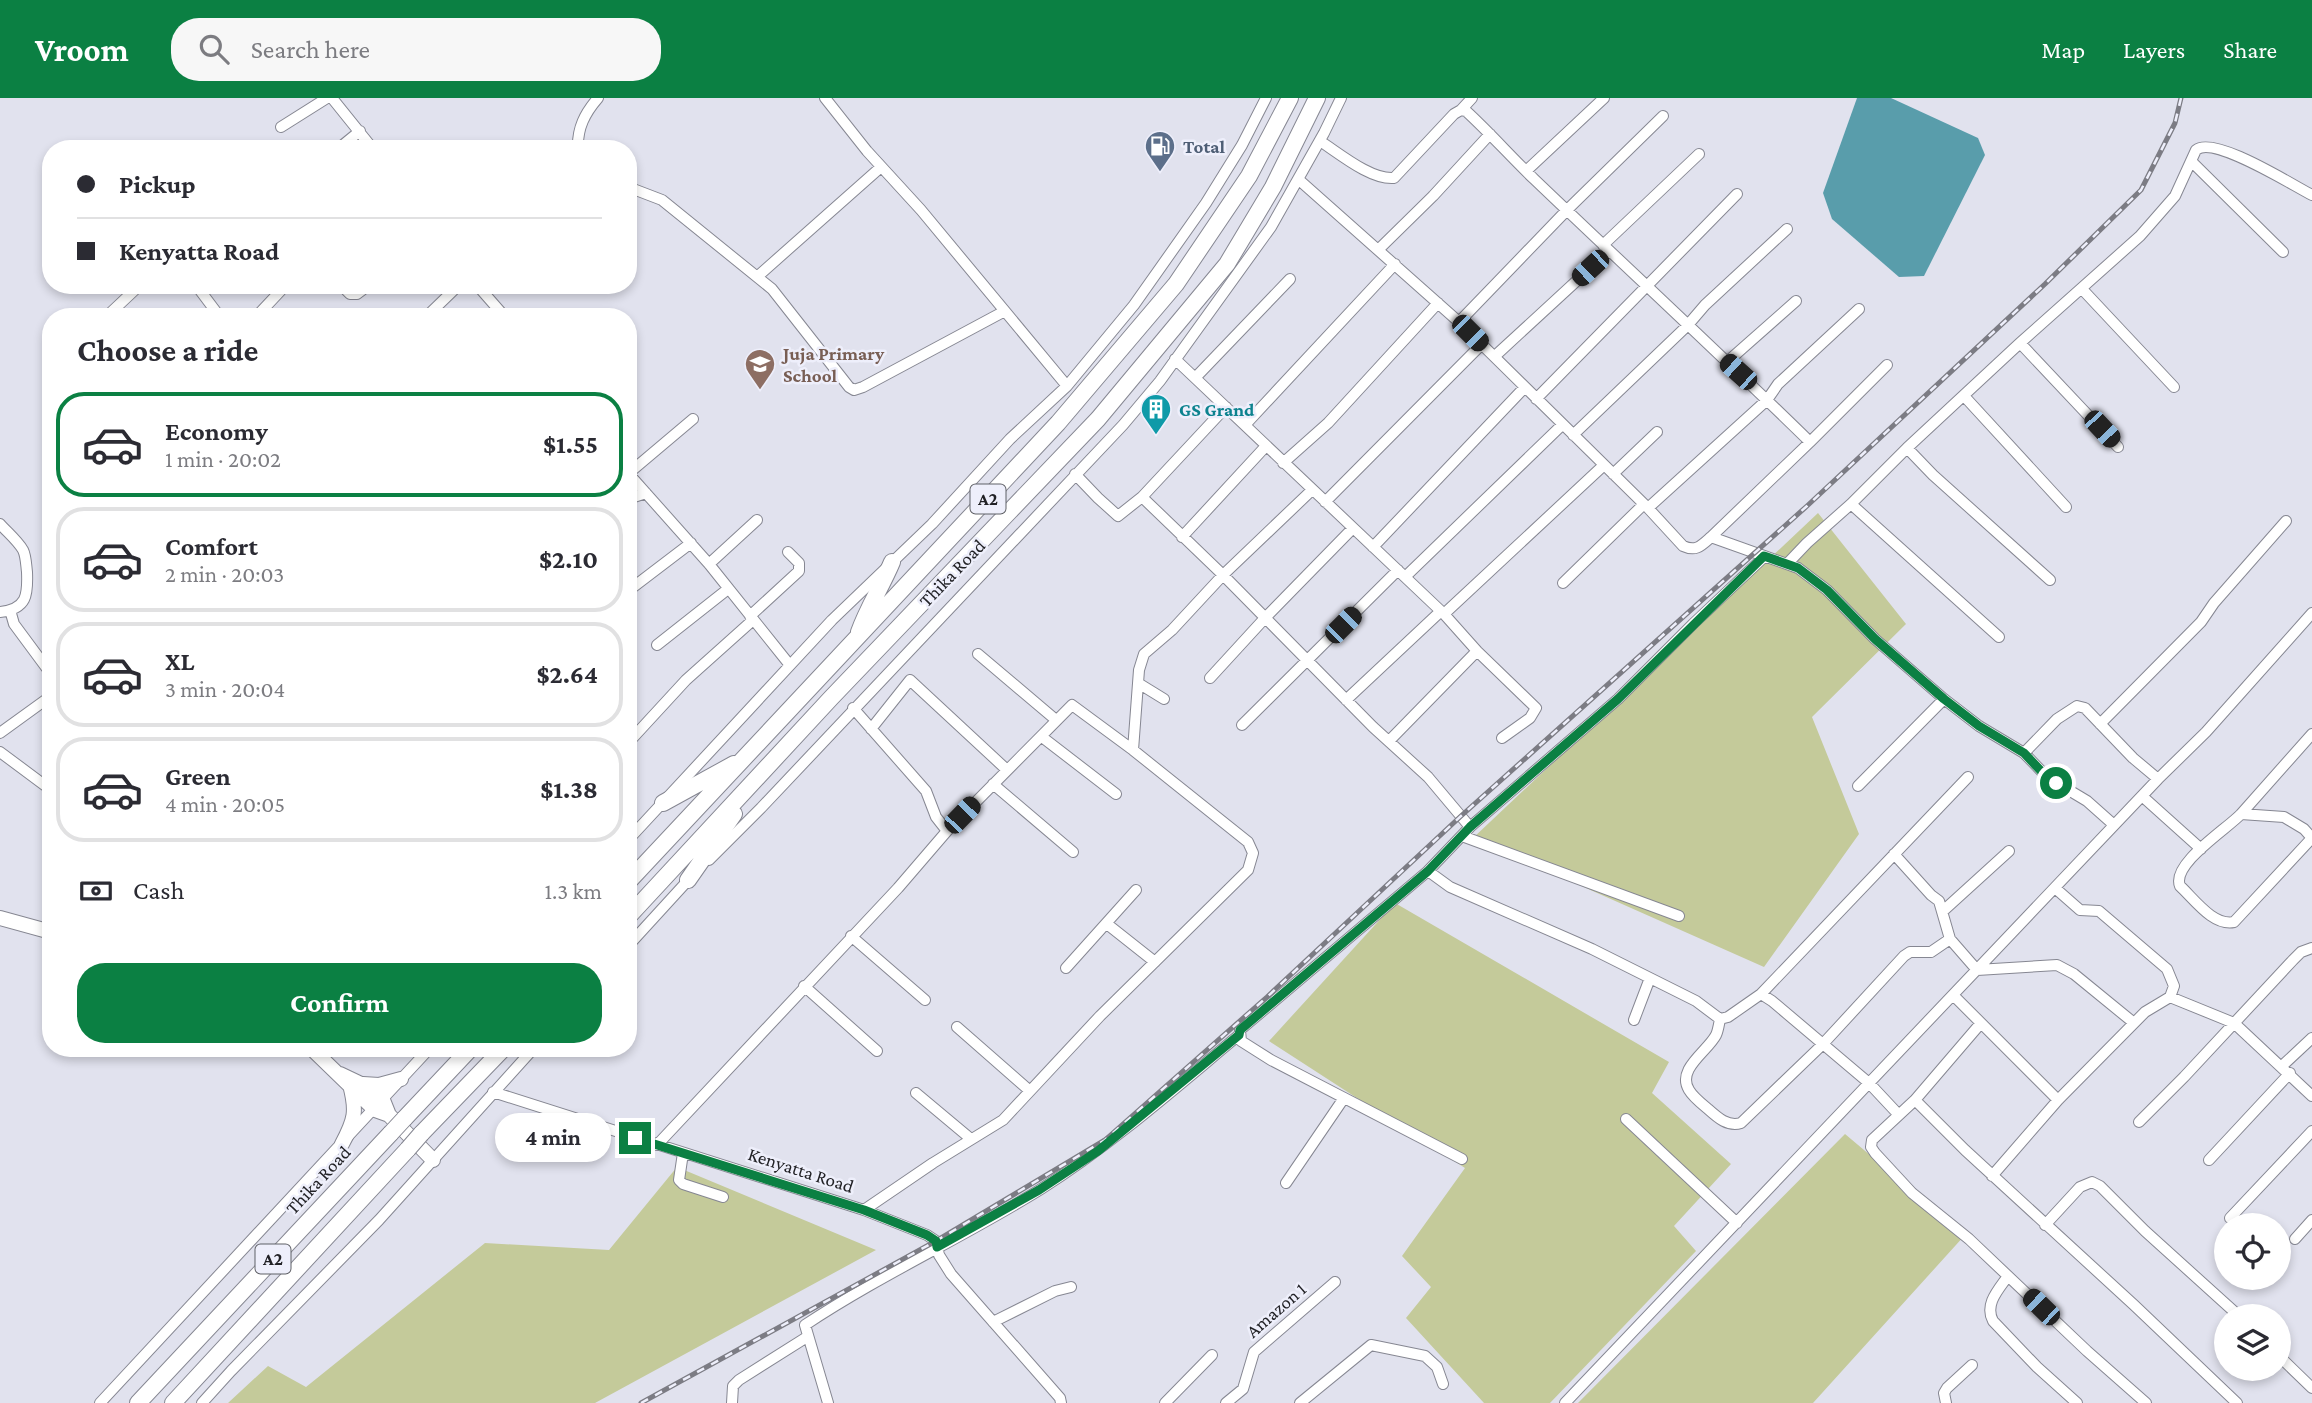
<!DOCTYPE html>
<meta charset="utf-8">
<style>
body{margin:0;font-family:"Crimson Pro",serif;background:#f7f7f7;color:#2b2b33;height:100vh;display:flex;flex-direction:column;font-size:26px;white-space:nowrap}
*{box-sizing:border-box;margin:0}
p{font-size:23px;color:#7c7c81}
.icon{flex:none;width:38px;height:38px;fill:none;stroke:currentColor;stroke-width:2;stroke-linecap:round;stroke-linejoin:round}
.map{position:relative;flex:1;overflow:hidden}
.sheet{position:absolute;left:42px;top:210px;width:595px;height:749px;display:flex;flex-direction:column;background:#fff;border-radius:28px;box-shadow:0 4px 10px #0003}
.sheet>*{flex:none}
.banner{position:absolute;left:42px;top:42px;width:595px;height:154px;border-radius:28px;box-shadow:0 4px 10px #0003;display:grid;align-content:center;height:154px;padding:0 35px;background:#fff}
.tools{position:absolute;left:2214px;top:1115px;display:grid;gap:14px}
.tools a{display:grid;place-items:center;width:77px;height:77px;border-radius:50%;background:#fff;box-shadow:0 4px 10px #0003;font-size:35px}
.end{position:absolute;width:32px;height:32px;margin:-16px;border:9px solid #0b8043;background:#fff;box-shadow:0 0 0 4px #fff}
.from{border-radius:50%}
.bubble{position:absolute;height:49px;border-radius:24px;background:#fff;box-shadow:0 4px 10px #0003;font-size:23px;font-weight:700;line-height:49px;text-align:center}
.car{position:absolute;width:21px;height:42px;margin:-21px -10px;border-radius:9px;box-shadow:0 0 5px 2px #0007;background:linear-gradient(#222 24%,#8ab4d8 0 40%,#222 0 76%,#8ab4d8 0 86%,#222 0)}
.banner b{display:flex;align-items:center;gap:24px;height:66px;font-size:26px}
.banner b+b{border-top:2px solid #e1e1e2}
.banner i{width:18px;height:18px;background:#2b2b33}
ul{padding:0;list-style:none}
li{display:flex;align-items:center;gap:21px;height:105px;margin:0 14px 10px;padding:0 21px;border:4px solid #e1e1e2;border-radius:28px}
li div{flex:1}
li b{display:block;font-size:26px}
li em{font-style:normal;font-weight:700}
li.on{border-color:#0b8043}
li>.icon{width:63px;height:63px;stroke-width:1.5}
h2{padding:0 35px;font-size:32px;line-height:84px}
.pay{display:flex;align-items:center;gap:18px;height:77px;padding:0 35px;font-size:26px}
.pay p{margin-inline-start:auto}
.button{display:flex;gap:14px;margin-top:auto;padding:14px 35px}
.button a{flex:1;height:80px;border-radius:28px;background:#0b8043;color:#fff;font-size:28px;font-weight:700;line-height:80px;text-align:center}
header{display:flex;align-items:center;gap:42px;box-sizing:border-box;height:98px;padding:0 35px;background:#0b8043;color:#fff}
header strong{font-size:33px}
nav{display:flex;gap:38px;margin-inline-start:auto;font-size:24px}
.search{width:490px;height:63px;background:#f7f7f7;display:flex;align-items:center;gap:18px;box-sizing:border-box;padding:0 24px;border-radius:28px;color:#7c7c81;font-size:26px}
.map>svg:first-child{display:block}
</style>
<header>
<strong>Vroom</strong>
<div class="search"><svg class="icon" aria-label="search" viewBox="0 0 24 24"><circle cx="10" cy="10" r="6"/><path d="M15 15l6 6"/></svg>Search here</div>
<nav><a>Map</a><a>Layers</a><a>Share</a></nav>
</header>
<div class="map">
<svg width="2312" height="1305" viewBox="0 0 2312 1305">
<rect width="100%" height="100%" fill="#e1e2ee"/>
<!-- green -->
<path fill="#c4ca9a" d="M1818,415L1906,526L1812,619L1859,736L1764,869L1473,740Z
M1395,805L1669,964L1652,995L1731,1066L1674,1128L1696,1153L1550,1305H1484L1406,1220L1431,1189L1402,1158L1465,1070L1269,943Z
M1845,1036L1965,1137L1813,1305H1578Z
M677,1069L876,1152L595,1305H228L268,1268L306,1289L485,1145L609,1152Z"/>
<!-- water -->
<path fill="#599dab" d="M1857,0H1891L1978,40L1985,57L1924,178L1899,179L1832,121L1823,95Z"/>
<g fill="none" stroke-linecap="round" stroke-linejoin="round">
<!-- minor casing -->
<g stroke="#868792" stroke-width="12">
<path id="minor" d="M332,0L373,51
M825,0L867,53L921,112L1067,288
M1461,12L1472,0
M281,29L327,0
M338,51L360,33
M578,51C577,30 585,15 598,0
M2192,64L2283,154
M1526,73L1604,0
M1298,81L1459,224L1648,410L1683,448C1696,454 1701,448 1711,439L1810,344C1719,255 1626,169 1534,81C1511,59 1490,35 1466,13L1461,12L1454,16L1394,80C1371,82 1340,56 1320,43
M628,89L662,102L772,191L849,289L854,292L863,289L1003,214
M1603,147L1699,56
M1378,152L1433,98L1490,36
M758,178L881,69
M196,187L220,219
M341,187L350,196H357L369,187
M477,187L505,219
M2082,191L2174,289
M106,219L140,187
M256,219L286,187
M426,219L459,187
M1459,224L1567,112L1663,18
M2020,245L2118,349
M1495,258L1609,153
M1175,261L1444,516L1477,553L1536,610L1530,620L1502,640
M1727,264L1796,203
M1195,280L1290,181
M1964,298L2066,409
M1536,301L1737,96
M1245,327L1395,166
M1573,337L1687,228L1705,207L1787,131
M1810,344L1887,267
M1907,350L1933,377L2050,482
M1283,365L1328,325L1438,205
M628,375L709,466L789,566
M629,375L693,321
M1075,376L1098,400L1118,418L1142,399L1223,477L1373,629L1428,679L1470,729
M1613,376L1657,334
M1142,399L1226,309
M628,401L646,395
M1325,404L1482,246
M1851,406L1999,539
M1648,410L1767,302L1778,286L1859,211
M0,426C7,434 17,442 23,452C26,458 26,466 27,474C28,497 27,511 0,514
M1182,439L1266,348
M1711,439L1798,470L1827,492L1875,541L1944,601L1979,628L2024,655L2057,621L2077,608L2085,610L2133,660L2158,681
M1373,449L1525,289
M709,466L757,422
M1787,466L1807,445L1851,406L1907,350L2020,245L2140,138L2175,98L2196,52C2214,37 2292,87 2312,97
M1405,479L1562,327
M1563,485L1644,406
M628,493L691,445
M10,512L14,526L51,576
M1444,516L1604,367
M750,518L799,473V465L788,454
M657,547L728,491
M978,556L1056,622
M1210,580L1265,520L1353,430
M1138,585L1164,601
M1346,602L1441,513
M2100,626L2201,524L2214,505L2286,423
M1242,627L1398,472
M871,631L910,582L1007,672
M0,635L51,598
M1042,639L1116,696
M1389,643L1477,553
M628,645L686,582L753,522
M1133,652L1139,572L1144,556L1172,532L1223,477L1312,392
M0,654L51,692
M2024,655L2047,679L2087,703L2114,727
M993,686L1073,754
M1858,688L1944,601
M2142,698L2201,751
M2241,716L2284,719L2304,731L2312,740L2234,824C2213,828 2195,802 2180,788C2171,766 2227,731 2241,716Z
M2241,716L2312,636
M1462,738L1679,818
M628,742L832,522L932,426L1010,341L1067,288L1134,207L1206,105L1242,47L1266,0
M1894,756L1931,797L1939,803L1950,841L1977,872L2057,867L2074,876L2134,925
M709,762L761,710L1123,327L1160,283L1271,129L1324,35L1341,0
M1428,773L1240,932L1241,943L1271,962L1462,1061
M1943,813L2009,753
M1107,826L1155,864
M851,838L925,902
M628,848L692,778
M1066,870L1136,792
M804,888L877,953
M1761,896L1968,679
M1953,897L2058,1002L2145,914L2170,899L2174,888L2167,871L2099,813L2080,812L2055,790
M2170,899L2234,925L2312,998
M1720,921L1696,903L1592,851L1450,789L1428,773L1470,729L1618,601L1693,526L1764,459
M1720,921C1719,926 1718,933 1716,937C1708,953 1676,971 1689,992C1693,999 1702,1006 1708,1011C1718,1020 1728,1029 1741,1025L1822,947L1904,858L1910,854H1931L1950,841
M1720,921L1728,919L1761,896L1772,903L1869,985L1898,1016
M1634,922L1650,880
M957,929L1030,993
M2282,968L2312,940
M493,994L864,1112L927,1137L936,1143L939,1157L951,1176L1060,1300L1061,1305
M916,995L971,1041
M1915,1002L1981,925
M1626,1021L1737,1125
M2139,1024L2184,979L2293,862L2301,854L2312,850
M657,1047L898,790L947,733L936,719L926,693L853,610
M683,1055L679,1082L683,1086L723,1099
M2209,1062L2290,975
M1992,1078L2058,1002
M1286,1085L1344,1000
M864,1112L933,1065L1003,1022L1100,918L1248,772L1253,755L1248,744L1133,652L1072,607L947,733
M2230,1120L2312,1033
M2045,1127L2080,1089L2092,1084L2100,1088L2145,1133L2239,1218
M2295,1141L2312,1122
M2008,1178C1999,1191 1984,1206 1993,1223L2037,1269L2077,1305
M993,1224L1055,1193L1071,1189
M2278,1257L2312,1290
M100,1305L430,950
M202,1305L231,1273L379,1122L534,950
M732,1305L733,1288L739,1282L807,1239
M828,1305L805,1227C880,1177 964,1139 1041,1091C1112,1046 1174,991 1239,937
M1165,1305L1212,1257
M1226,1305L1243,1291L1254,1254L1335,1184
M1300,1305L1371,1247L1425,1258L1437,1269L1443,1286
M1565,1305L2158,681L2206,634L2312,515
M1946,1305L1944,1295L1947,1290L1972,1267
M2146,1305L2087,1253L1969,1141L1912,1095L1875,1055L1871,1049L1872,1042L1915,1002L1965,1052L2134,1207L2237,1305"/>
</g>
<!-- major casing -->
<g stroke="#868792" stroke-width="16">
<path id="major" d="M0,820L51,834
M311,950L375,1012L389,1017
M340,976L361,986L383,1002L389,1017L433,1062
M363,986L379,987L401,981
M342,1046C355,1022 357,1013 350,987"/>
</g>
<!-- highway casing -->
<g stroke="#868792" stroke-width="18">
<path id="highway" d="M859,534C868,509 882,488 892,464
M663,705L734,666
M688,782L734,716
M628,784L1058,325L1176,186L1249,78L1290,0
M628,819L831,600L1098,321L1227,166L1273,89L1317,0
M404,1021L471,950
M421,1036L504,950
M138,1305L391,1035
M173,1305L408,1051"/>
</g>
<!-- minor -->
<use href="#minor" stroke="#fff" stroke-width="10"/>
<!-- major -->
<use href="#major" stroke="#fff" stroke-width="14"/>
<!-- highway -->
<use href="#highway" stroke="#fff" stroke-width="16"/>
<!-- rail casing -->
<g stroke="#7c7c84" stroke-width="5">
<path id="rail" d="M641,1305L936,1143L1105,1042L1267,899L1461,718L1807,408L2045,186L2141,92L2175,25L2181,0"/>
</g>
<!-- rail -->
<use href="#rail" stroke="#eeeffb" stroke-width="2.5" stroke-dasharray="8" stroke-linecap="butt"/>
<!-- highway-bridge casing -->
<g stroke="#868792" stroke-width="18" stroke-linecap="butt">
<path id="highway-bridge" d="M391,1035L404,1021
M408,1051L421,1036"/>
</g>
<!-- highway-bridge -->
<use href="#highway-bridge" stroke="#fff" stroke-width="16"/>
</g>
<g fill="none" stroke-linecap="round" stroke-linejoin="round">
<!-- route -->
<path stroke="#0b8043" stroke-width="9" d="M635,1040L864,1112L927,1137L936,1143L937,1149L1039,1092L1098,1053L1239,937L1240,932L1428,773L1470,729L1618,601L1764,458L1798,470L1827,492L1875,541L1944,601L1979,628L2024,655L2041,673L2056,685"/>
</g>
<!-- icons -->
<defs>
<g id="fuel-pin" transform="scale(1.575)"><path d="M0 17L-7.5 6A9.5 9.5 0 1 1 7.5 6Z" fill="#5c6f8a" stroke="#eeeffb"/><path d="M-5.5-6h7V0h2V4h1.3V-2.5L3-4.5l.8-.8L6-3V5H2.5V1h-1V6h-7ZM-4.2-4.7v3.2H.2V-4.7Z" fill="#fff"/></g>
<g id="school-pin" transform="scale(1.575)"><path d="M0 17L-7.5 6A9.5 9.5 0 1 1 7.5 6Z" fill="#8d6e63" stroke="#eeeffb"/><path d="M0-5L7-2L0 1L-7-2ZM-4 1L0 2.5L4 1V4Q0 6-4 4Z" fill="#fff"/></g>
<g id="building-pin" transform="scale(1.575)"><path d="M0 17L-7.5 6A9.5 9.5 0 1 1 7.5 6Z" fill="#0f9aa8" stroke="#eeeffb"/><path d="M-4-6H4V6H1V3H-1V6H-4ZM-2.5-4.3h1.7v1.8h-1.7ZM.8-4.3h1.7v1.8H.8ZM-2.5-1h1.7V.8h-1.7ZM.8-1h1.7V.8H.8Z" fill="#fff"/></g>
</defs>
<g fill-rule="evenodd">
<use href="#fuel-pin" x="1160" y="48"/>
<use href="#school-pin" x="760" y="266"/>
<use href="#building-pin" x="1156" y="311"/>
</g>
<g text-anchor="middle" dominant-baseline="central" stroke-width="5" stroke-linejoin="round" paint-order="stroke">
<!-- shield labels -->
<g fill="#eeeffb" stroke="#5f6066" stroke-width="2">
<rect x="970.5" y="386.5" width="35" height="29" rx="5"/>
<rect x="255.5" y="1146.5" width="35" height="29" rx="5"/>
</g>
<g font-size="18" font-weight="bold" fill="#222226">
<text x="988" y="401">A2</text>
<text x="273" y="1161">A2</text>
</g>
<!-- service labels -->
<g font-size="19" font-weight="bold" fill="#4e5e75" stroke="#eeeffb" text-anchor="start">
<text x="1183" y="48">Total</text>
</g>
<!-- education labels -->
<g font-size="19" font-weight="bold" fill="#785e54" stroke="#eeeffb" text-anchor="start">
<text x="783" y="255">Juja Primary<tspan x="783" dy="22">School</tspan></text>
</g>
<!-- culture labels -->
<g font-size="19" font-weight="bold" fill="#0d838f" stroke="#eeeffb" text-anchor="start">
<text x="1179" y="311">GS Grand</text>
</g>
<!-- street labels -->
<g font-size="19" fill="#222226" stroke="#eeeffb">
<text transform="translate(952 475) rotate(-46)">Thika Road</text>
<text transform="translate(801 1072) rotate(18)">Kenyatta Road</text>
<text transform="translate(318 1082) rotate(-47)">Thika Road</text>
<text transform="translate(1276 1212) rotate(-41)">Amazon 1</text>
</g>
</g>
</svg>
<div class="tools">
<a><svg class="icon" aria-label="locate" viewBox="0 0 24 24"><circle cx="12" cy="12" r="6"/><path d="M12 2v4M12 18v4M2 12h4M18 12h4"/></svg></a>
<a><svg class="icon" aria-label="layers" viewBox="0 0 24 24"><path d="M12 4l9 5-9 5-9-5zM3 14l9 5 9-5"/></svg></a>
</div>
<i class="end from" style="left:2056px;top:685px"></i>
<i class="end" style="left:635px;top:1040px"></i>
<div class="bubble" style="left:495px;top:1015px;width:116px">4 min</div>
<i class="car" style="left:1590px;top:170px;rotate:227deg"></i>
<i class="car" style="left:1470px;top:235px;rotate:135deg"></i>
<i class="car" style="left:1738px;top:274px;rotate:312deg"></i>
<i class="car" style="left:2102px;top:331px;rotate:137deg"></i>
<i class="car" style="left:1343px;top:527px;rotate:45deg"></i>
<i class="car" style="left:962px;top:717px;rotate:44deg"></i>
<i class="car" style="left:2041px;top:1209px;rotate:314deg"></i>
<div class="banner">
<b><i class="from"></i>Pickup</b>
<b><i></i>Kenyatta Road</b>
</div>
<section class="sheet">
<h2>Choose a ride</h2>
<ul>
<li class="on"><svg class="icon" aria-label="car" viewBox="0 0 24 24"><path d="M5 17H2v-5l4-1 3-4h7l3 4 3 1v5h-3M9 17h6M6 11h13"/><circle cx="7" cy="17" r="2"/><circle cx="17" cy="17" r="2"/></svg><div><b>Economy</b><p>1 min · 20:02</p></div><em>$1.55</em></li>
<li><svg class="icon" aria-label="car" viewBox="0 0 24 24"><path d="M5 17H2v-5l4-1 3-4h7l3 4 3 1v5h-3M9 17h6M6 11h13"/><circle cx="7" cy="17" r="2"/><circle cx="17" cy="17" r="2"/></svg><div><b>Comfort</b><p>2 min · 20:03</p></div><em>$2.10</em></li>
<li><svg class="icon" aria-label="car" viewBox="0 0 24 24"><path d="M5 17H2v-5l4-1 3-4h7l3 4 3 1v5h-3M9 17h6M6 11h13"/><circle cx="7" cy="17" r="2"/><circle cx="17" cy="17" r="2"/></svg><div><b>XL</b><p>3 min · 20:04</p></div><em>$2.64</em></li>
<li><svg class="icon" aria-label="car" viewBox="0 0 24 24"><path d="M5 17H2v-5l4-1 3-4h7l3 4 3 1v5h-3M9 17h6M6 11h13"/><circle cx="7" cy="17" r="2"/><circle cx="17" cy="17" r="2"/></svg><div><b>Green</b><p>4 min · 20:05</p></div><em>$1.38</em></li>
</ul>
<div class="pay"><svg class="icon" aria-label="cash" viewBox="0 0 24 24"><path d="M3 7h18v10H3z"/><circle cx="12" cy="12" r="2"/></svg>Cash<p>1.3 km</p></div>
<div class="button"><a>Confirm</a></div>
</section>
</div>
